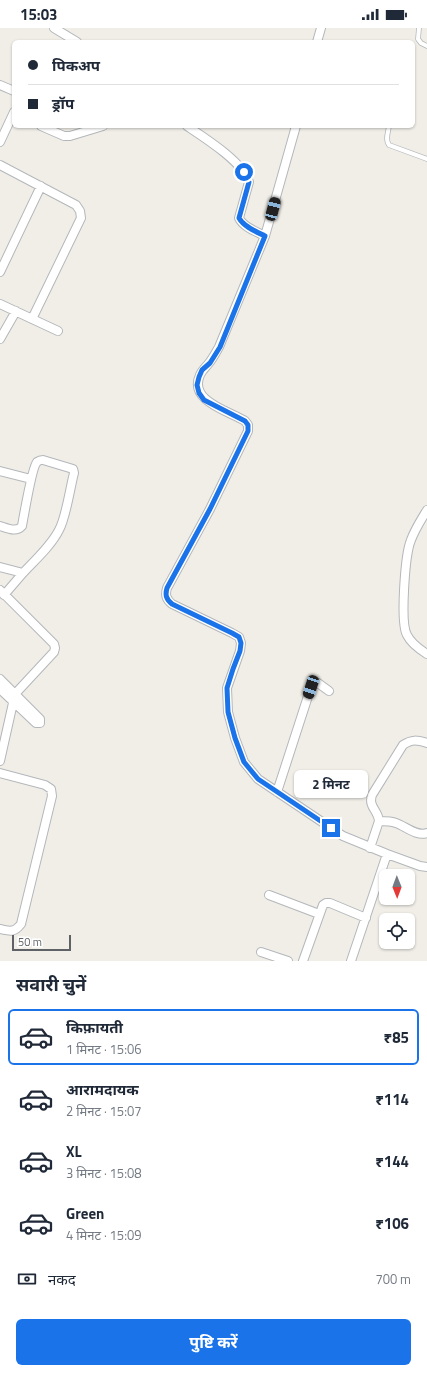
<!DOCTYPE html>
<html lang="hi">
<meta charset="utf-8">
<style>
body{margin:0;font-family:"Titillium Web","Noto Sans Devanagari",sans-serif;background:#f2f2f3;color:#1f2937;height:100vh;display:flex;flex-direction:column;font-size:15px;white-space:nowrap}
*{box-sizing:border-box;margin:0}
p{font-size:13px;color:#747a83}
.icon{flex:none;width:22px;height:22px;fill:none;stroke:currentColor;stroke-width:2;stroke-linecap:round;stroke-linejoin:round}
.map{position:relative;height:933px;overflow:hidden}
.sheet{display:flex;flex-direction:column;background:#fff;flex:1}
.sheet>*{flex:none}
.banner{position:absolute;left:12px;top:12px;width:403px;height:88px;border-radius:6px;box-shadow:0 1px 3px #0004;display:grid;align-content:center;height:88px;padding:0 16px;background:#fff}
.needle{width:26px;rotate:179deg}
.tools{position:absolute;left:379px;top:841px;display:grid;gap:8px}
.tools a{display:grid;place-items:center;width:36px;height:36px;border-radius:6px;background:#fff;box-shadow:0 1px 3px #0004;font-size:20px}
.scale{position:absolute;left:12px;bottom:10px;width:59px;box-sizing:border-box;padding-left:4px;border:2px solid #5e6267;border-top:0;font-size:11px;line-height:14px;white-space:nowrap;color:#5e6267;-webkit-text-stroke:3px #fff;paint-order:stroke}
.end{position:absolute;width:18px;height:18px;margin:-9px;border:5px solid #1a73e8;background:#fff;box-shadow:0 0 0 2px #fff}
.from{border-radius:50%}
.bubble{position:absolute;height:28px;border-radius:6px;background:#fff;box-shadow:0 1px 3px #0004;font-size:13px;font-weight:700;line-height:28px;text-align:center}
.car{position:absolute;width:12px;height:24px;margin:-12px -6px;border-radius:5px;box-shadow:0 0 3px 1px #0007;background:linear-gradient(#222 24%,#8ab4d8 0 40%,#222 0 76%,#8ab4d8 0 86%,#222 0)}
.banner b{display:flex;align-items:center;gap:14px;height:38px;font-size:15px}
.banner b+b{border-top:1px solid #e0e1e3}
.banner i{width:10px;height:10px;background:#1f2937}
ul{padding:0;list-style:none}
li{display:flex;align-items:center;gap:12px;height:56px;margin:0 8px 6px;padding:0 8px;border:2px solid transparent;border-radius:6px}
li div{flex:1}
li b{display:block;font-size:15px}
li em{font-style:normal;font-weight:700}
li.current{border-color:#1a73e8}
li>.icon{width:36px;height:36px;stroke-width:1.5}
h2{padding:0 16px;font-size:18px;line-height:48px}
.pay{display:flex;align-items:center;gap:10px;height:44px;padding:0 16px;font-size:15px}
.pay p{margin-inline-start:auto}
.button{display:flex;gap:8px;margin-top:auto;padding:8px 16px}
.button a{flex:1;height:46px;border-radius:6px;background:#1a73e8;color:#fff;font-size:16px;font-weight:700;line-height:46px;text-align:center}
.status{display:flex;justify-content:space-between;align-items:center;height:28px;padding:0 20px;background:#fff;direction:ltr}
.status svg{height:11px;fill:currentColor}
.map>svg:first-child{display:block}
</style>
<div class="status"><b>15:03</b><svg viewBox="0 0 49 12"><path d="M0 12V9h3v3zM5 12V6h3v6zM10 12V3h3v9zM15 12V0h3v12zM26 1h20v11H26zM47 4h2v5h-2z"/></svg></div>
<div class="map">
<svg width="427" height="933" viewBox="0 0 427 933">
<rect width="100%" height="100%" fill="#f0eee7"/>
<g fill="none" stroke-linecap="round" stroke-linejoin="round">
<!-- service casing -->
<g stroke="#b4b7bb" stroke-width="5.5">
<path id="service" d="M419,0L418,11L421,15L427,18
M389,98C388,105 385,112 389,117L427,131"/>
</g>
<!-- minor casing -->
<g stroke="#b4b7bb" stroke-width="10">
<path id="minor" d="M54,0L77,14
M317,14L321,0
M0,57L14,63
M41,98L64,108H70L103,98
M187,98C205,110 243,134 249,154L239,190C243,199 257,204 265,208L219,319C216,324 213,330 209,335C206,339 202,342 200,347C188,373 229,383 245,393L248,397V403L210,481L167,560C165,567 166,571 172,576L232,605L239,609L241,615L240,623L227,660L228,684L235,710L244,734L258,751L343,808L387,826L420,838L427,839
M0,114L14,84
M0,137L76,177L80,183L81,190L32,291
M265,208L296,98
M0,244L41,158
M0,276L58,303
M0,311L16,283
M0,443L31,451
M427,482C421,492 415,501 411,512C405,526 400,595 407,607C411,615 419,621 427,626
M0,498C7,500 16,505 22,498C24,487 32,439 37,434C40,432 40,432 43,432L73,441L74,445C70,460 66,490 59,502C51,518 35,532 23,545L0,539
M0,562L54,616L55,620L54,624L15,666L0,733
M4,567L23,545
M0,651L40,691V695H36L0,661
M0,745L45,757L51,761L52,768L21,896C14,905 10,903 0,901
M277,764L311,659L314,656L318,655L329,663
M379,793C385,793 391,793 396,795C405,798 417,809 427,805
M370,820L379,793C378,782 368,779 372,767L403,717C412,711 417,712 427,715
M269,867L319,886
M261,924L288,933
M303,933L323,877L326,875H330L366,890
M351,933L387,826"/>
</g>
<!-- service -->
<use href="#service" stroke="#fff" stroke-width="4"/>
<!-- minor -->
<use href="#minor" stroke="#fff" stroke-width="8"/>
</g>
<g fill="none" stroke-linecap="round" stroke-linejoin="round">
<!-- route -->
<path stroke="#1a73e8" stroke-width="5" d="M244,144L249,154L239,190C244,199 257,204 265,208L220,319L210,335L202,342L199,349L197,357L199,365L204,372L245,393L248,397V403L210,481L167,560C165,567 166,571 172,576L232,605L239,609L241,615L240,623L233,641L227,660L228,684L235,710L244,734L258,751L331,800"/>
</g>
</svg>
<div class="tools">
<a><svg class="needle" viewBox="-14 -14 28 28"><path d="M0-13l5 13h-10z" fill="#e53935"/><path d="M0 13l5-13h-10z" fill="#747a83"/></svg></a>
<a><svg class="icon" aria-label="locate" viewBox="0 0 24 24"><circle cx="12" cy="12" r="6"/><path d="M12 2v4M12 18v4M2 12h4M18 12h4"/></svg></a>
</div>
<div class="scale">50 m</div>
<i class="end from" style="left:244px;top:144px"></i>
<i class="end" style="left:331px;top:800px"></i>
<div class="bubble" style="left:294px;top:742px;width:74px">2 मिनट</div>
<i class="car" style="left:273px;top:181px;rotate:15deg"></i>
<i class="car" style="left:311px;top:659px;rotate:198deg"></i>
<div class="banner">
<b><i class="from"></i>पिकअप</b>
<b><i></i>ड्रॉप</b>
</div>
</div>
<section class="sheet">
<h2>सवारी चुनें</h2>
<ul>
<li class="current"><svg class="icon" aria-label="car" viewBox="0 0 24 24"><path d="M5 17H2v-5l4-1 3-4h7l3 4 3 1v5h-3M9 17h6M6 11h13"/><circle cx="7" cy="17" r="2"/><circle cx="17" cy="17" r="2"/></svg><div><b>किफ़ायती</b><p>1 मिनट · 15:06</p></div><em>₹85</em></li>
<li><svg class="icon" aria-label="car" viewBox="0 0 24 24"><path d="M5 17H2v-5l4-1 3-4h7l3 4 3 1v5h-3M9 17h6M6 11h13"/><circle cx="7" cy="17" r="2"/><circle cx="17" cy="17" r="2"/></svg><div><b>आरामदायक</b><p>2 मिनट · 15:07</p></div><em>₹114</em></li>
<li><svg class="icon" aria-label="car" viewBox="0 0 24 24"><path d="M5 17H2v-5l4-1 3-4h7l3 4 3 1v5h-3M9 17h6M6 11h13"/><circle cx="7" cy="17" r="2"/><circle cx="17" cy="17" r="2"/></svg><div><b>XL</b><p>3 मिनट · 15:08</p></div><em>₹144</em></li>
<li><svg class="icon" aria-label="car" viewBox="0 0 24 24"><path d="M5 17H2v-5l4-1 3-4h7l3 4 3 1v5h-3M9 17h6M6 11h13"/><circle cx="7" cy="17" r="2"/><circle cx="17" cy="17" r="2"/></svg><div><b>Green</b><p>4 मिनट · 15:09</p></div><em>₹106</em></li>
</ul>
<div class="pay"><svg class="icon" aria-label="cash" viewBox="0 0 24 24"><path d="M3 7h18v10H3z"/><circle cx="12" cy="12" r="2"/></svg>नकद<p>700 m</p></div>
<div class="button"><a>पुष्टि करें</a></div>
</section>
